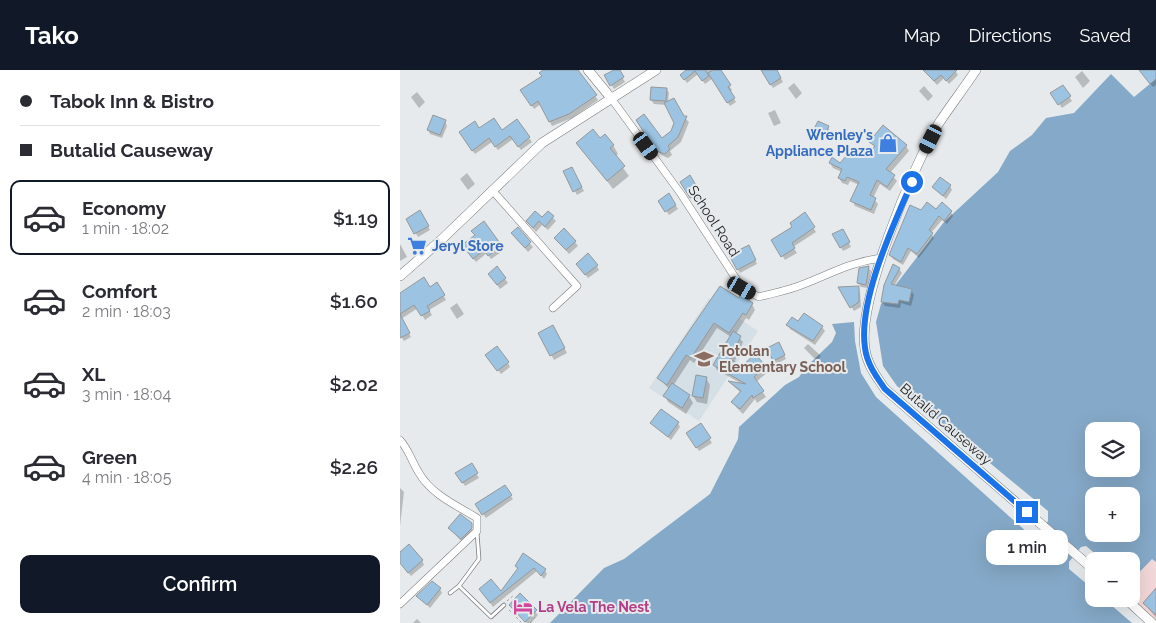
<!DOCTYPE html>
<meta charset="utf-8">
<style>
body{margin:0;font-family:Raleway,sans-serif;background:#f7f7f7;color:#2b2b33;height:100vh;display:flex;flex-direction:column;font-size:19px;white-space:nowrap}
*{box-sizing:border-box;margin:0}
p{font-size:16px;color:#7c7c81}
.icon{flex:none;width:28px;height:28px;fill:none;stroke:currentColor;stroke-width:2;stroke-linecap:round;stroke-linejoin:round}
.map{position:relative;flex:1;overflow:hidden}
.sheet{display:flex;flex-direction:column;background:#fff;width:400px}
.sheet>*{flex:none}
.hud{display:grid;align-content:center;height:110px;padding:0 20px;background:#fff}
.fabs{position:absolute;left:685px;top:352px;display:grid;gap:10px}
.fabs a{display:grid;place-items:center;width:55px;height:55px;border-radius:10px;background:#fff;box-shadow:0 5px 20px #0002;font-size:25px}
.end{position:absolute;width:22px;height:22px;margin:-11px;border:6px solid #1a73e8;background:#fff;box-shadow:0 0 0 2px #fff}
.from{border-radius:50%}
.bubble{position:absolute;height:35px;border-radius:10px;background:#fff;box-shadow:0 5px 20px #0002;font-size:16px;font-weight:600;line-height:35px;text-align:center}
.car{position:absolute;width:15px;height:30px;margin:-15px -8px;border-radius:6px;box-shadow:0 0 4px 1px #0007;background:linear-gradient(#222 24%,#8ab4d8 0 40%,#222 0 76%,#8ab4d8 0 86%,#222 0)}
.hud b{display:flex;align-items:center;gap:18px;height:48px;font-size:19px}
.hud b+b{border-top:1px solid #e1e1e2}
.hud i{width:12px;height:12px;background:#2b2b33}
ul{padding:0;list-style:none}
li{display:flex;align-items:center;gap:15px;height:75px;margin:0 10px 8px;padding:0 10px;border:2px solid transparent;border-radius:10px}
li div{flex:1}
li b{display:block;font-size:19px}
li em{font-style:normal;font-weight:600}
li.selected{border-color:#111827}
li>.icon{width:45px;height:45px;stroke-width:1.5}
.action{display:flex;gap:10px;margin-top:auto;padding:10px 20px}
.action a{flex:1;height:58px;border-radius:10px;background:#111827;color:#fff;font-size:20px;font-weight:600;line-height:58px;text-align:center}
header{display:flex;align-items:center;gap:30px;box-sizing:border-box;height:70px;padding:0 25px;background:#111827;color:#fff}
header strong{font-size:24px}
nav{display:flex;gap:28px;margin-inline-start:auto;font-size:18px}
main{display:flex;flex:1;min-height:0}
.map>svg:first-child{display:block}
</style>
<header>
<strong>Tako</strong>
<nav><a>Map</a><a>Directions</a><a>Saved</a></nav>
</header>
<main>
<section class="sheet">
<div class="hud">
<b><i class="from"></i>Tabok Inn &amp; Bistro</b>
<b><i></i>Butalid Causeway</b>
</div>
<ul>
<li class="selected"><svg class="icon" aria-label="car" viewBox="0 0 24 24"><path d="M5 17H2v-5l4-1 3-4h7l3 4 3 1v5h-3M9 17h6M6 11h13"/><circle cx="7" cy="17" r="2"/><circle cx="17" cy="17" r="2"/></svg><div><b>Economy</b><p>1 min · 18:02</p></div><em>$1.19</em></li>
<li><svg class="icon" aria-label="car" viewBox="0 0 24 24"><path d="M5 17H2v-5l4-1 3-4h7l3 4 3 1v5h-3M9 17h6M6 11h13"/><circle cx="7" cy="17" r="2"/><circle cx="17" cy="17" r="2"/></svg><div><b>Comfort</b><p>2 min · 18:03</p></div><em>$1.60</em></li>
<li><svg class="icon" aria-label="car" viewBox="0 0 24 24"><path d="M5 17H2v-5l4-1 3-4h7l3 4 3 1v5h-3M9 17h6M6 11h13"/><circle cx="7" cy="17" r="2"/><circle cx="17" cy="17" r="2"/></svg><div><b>XL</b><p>3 min · 18:04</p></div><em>$2.02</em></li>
<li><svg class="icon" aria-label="car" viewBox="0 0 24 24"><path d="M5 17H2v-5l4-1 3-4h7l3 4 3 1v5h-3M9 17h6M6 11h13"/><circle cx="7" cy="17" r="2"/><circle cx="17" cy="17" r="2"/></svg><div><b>Green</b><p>4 min · 18:05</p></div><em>$2.26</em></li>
</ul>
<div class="action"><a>Confirm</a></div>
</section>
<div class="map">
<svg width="756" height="553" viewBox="0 0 756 553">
<rect width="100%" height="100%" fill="#e7eaec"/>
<!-- built -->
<path fill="#d5dfe6" d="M309,228L358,261L299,351L249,318Z"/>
<!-- industrial -->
<path fill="#f3d8d9" d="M752,488L756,492V550L731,528V511Z"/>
<!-- water -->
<path fill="#85a9c8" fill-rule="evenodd" d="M711,4L734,27L756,9V492L752,489L731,511V491H704L686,476L681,477L669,492V499L694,520V529H704L732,553H150L204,498L224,489L310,424L338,369L339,357L385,315L399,307L406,297L432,272L436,263L432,254L454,252L455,271L461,303L476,327L629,464L639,463L648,451V441L497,316L483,296L476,252L481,234L544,152L598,102L610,81L632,65L646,48L674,43ZM694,361H731V399H694ZM694,426H731V464H694Z"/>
<!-- shadow -->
<path fill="#0003" d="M145,0H176L198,30L172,48L152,56L141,34L134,39L122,20L143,7Z
M216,0H218L225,12L214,19L206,6Z
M288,0H319L332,20L330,22L336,32L330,36L313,8L305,14L298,4L287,13L284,9Z
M376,0L383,12L373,18L363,1Z
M527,0H555L558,5L549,14L544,8L537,15L528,5Z
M740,0H756V15L753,17Z
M682,1L690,11L683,18L675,7Z
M394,13L402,23L396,29L388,18Z
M524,16L533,26L528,31L519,21Z
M662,16L672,31L662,38L652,23Z
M267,19L269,23L268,32L289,52L281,72L270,81L272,85L268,88L261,85L241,55L262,70L272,62L275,53L266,35L254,34L251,30Z
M17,22L25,32L19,38L11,27Z
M375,40L381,53L374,56L368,43Z
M45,51L47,56L42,68L30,64L28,59Z
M117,51L132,72L121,80L113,69L98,80L92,72L75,84L63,67L79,59L102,61Z
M428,57L430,61L426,69L417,65L415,61Z
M200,70L213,75L218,84L215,87L229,106L213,119L178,73Z
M471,72L506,76L509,81L490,103L497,111L490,121L480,114L473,128L478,134L474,144L455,136L452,130L459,115L450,111L448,115L442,113L439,108L442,102L433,98L430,93L440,94L465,90L475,78Z
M171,98L184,121L177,125L165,102Z
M67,103L75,114L68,120L60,109Z
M290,107L301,127L294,131L282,112Z
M550,116L552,120L546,129L533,117Z
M269,125L278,139L269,145L260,131Z
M522,141L551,142L553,146L547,154L542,150L531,163L534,168L519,188L511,181L503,195L493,189L490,185Z
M20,142L30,160L18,167L8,149Z
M148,143L156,151L148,160L142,155L136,162L130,155Z
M405,144L416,162L393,177L397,183L385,190L373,170L394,157Z
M117,159L133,177L128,182L112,164Z
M442,160L451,177L443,181L434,165Z
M158,172H175L178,176L169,184Z
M0,174L7,187L0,191Z
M101,177L103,181L91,189L87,183L76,192L66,180Z
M348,177L357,194L340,203L330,186Z
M197,196L199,200L188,208L180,198Z
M468,197L471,201L468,218L461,217L458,213Z
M97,198L108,213L100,219L92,208Z
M499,199L502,203L494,216L511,220L514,225L511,236L501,233L500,238L485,236L482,232L485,215Z
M37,214L46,230L29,240L32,245L25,250L18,238L1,249L11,267L4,271L0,265V225L29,218Z
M458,217L460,222L461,237L454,241L440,218Z
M321,218L339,230L352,234L355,240L349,250L346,248L336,264L343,272L334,293L342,298L355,286L368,302L356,312L366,327L357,333L355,329L343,344L336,337L333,332L341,323L330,313L342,314L317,300L314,295L331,267L317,258L294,293L290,290L273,316L289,326L293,333L286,344L268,332L265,326L269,319L259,308Z
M57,233L64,244L57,249L50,238Z
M399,253L422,257L425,261L415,275L390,259L388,255Z
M153,257L167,283L154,290L140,264Z
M408,274L421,286L417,291L404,278Z
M381,278L386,289L376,294L374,290Z
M89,289L108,293L110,297L101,304Z
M306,308L310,315L307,334L297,332L293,326Z
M252,353H278L280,357L271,370Z
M301,355L312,373L299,381L288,363Z
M71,395L79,408L65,416L57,404Z
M104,416L113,429L86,448L77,435Z
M0,418L4,422L0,456Z
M71,454L73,462L63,473L49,458Z
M0,484L22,490L24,495L11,506L0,493Z
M123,485L145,500L147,504L144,509L137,501L93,537L83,523H101L118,499L116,496Z
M40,519L42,523L30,538L18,526Z
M120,525L138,545L131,553H126L110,535Z
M756,526V548L744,533Z
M17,549L21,553H13Z"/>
<!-- building -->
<path fill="#9cc4e2" stroke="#96989a" d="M143,0H178L197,25L169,44L149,52L138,31L131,36L120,20L142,6L139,3Z
M214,0H220L224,7L210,16L204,5Z
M286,0H305L309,6L302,11L295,1L284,10L280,5Z
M313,0H321L331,15L328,17L335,28L327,33L308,3Z
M361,0H377L381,8L370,15Z
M523,0H557L546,11L541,5L534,11Z
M739,0H756V9L750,14Z
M663,15L671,26L658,35L650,23Z
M251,17L267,18L266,31L250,30Z
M274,28L284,46H287L278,67L268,76L270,79L265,84L256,81L236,50L244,44L262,68L271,61L274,53L264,33Z
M33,45L46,50L40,65L27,60Z
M94,48L102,60L117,49L130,67L118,77L110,66L95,77L89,68L72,81L59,62L75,51L79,58Z
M418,51L429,56L424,66L413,61Z
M483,55L507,75L486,99L495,105L487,117L477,110L470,125L476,128L471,140L450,131L459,112L447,107L445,111L438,108L442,99L429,93L432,87L440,93L453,78L465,88L475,76L469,72Z
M193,59L200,68L205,64L214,75L210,78L225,96L207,111L176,73Z
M172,97L182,117L173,122L163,101Z
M290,105L300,122L290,128L280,112Z
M540,107L551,115L543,126L532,117Z
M269,123L276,135L265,142L258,131Z
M527,132L536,139L542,132L552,141L544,151L539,146L529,160L533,163L517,184L508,178L501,192L489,185L510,135L521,140Z
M20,140L29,156L14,164L6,149Z
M135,141L142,147L148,141L154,146L145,157L139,151L133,158L126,151Z
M405,142L415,157L392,173L395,178L381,187L371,170L392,157L390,153Z
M84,151L102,176L88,186L84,180L73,189L62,175L75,165L71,161Z
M118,157L131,172L125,178L111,163Z
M164,158L176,171L166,180L154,168Z
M443,159L450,172L440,178L432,164Z
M349,175L356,190L337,200L329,185Z
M188,183L198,195L185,205L176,194Z
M493,194L500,198L491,214L512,219L509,232L499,230L498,234L481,232L484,215Z
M97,196L106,208L97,215L88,204Z
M469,196L466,215L457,213L459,198Z
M24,207L30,217L37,212L45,225L27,236L30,241L21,246L14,235L0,244L10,263L0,268V223Z
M320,216L339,228L340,225L353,233L346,245L343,243L329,263L314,253L291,288L286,285L267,315L257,308Z
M459,216V232L450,238L438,217Z
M404,243L423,256L413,271L386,255L392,247L398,251Z
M153,255L165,278L150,286L138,263Z
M333,261L341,266L330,289L342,296L355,284L366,296L354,307L364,321L353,328L352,325L340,339L331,332L341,321L328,311L346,314L313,295Z
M379,272L385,285L373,291L367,278Z
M97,276L109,292L97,301L85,285Z
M296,305L307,307L303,328L292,326Z
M272,313L290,325L282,338L263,326Z
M261,339L279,352L268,367L250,353Z
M301,353L311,368L296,378L286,363Z
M72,393L78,403L62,413L55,403Z
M105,415L112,425L82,445L75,434Z
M60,444L72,453V458L61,469L48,458Z
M9,474L23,490L8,503L0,493V482Z
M123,483L146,499L141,506L134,498L90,533L79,519L91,509L101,521L118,498L115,496Z
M32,511L41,518L27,535L16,526Z
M756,518V545L743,533Z
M120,523L137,540L125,552L109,535Z"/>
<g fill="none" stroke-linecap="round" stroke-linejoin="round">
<!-- service casing -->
<g stroke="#7a7c7e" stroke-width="4.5">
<path id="service" d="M59,516L91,547L104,535
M50,523L59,516L79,489L77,462"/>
</g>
<!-- minor casing -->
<g stroke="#7a7c7e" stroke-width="8">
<path id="minor" d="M211,28L281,124L342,218L359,227C374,223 390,220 404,214C432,203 451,192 481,188
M92,120L177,216L153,238
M0,370C9,380 12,392 19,403C32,425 56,435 77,448V461L0,534"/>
</g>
<!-- tertiary casing -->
<g stroke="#7a7c7e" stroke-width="10">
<path id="tertiary" d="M188,0L211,28"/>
</g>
<!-- secondary casing -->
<g stroke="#7a7c7e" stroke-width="10">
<path id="secondary" d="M576,0C564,18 551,35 539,53C513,96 457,231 465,279C467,294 476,306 485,319L694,500
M0,206L40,171L142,73L256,0
M726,529L752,553"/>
</g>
<!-- path -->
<path stroke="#9d9fa0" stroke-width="1" stroke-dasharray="2.5 2.5" stroke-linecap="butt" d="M107,531L114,525
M109,540L122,553
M130,553L135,547"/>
<!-- service -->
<use href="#service" stroke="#fff" stroke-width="3"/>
<!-- minor -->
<use href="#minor" stroke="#fff" stroke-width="7"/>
<!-- tertiary -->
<use href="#tertiary" stroke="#fff" stroke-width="9"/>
<!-- secondary -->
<use href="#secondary" stroke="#fff" stroke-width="9"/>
</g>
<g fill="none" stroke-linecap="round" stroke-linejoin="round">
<!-- route -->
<path stroke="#1a73e8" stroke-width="6" d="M512,112C493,156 458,230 465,278C467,294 476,306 485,319L627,442"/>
</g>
<!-- icons -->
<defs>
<g id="shop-bare" transform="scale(1.5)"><path d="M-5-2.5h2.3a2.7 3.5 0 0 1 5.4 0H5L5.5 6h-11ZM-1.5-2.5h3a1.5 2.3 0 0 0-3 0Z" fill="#3f7fe0" stroke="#e7eaec" stroke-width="2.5" paint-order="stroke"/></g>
<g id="supermarket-bare" transform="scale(1.5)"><path d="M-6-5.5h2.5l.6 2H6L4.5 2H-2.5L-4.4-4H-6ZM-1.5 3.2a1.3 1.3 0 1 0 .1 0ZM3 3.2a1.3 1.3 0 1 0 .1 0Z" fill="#3f7fe0" stroke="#e7eaec" stroke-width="2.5" paint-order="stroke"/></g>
<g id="school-bare" transform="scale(1.5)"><path d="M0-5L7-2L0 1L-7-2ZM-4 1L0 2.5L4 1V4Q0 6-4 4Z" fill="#8d6e63" stroke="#e7eaec" stroke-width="2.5" paint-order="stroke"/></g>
<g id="hotel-bare" transform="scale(1.5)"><path d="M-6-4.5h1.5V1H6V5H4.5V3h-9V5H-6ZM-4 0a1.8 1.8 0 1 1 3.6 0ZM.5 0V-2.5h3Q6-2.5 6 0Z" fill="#d1479c" stroke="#e7eaec" stroke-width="2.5" paint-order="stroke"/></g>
</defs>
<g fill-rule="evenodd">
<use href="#shop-bare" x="488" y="73"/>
<use href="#supermarket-bare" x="17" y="176"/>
<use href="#school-bare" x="304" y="289"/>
<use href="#hotel-bare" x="123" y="537"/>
</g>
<g text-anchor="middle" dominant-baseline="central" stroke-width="4" stroke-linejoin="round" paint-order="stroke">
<!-- shop labels -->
<g font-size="14" font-weight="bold" fill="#366cbe" stroke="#e7eaec" text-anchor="end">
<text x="473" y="65">Wrenley's<tspan x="473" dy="16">Appliance Plaza</tspan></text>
<text x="32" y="176" text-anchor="start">Jeryl Store</text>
</g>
<!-- street labels -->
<g font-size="14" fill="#191a1a" stroke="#e7eaec">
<text transform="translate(314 151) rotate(57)">School Road</text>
<text transform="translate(546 354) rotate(41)">Butalid Causeway</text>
</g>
<!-- education labels -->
<g font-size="14" font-weight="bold" fill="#785e54" stroke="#e7eaec" text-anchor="start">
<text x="319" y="281">Totolan<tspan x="319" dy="16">Elementary School</tspan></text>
</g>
<!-- hotel labels -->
<g font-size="14" font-weight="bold" fill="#b23c85" stroke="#e7eaec" text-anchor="start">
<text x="138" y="537">La Vela The Nest</text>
</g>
</g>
</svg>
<div class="fabs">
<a><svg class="icon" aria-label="layers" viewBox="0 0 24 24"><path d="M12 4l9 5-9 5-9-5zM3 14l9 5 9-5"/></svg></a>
<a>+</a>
<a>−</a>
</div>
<i class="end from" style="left:512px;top:112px"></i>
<i class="end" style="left:627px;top:442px"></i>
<div class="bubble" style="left:586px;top:460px;width:82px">1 min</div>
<i class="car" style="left:531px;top:69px;rotate:207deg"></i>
<i class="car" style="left:246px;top:76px;rotate:144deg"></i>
<i class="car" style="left:342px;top:218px;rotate:120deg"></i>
</div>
</main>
